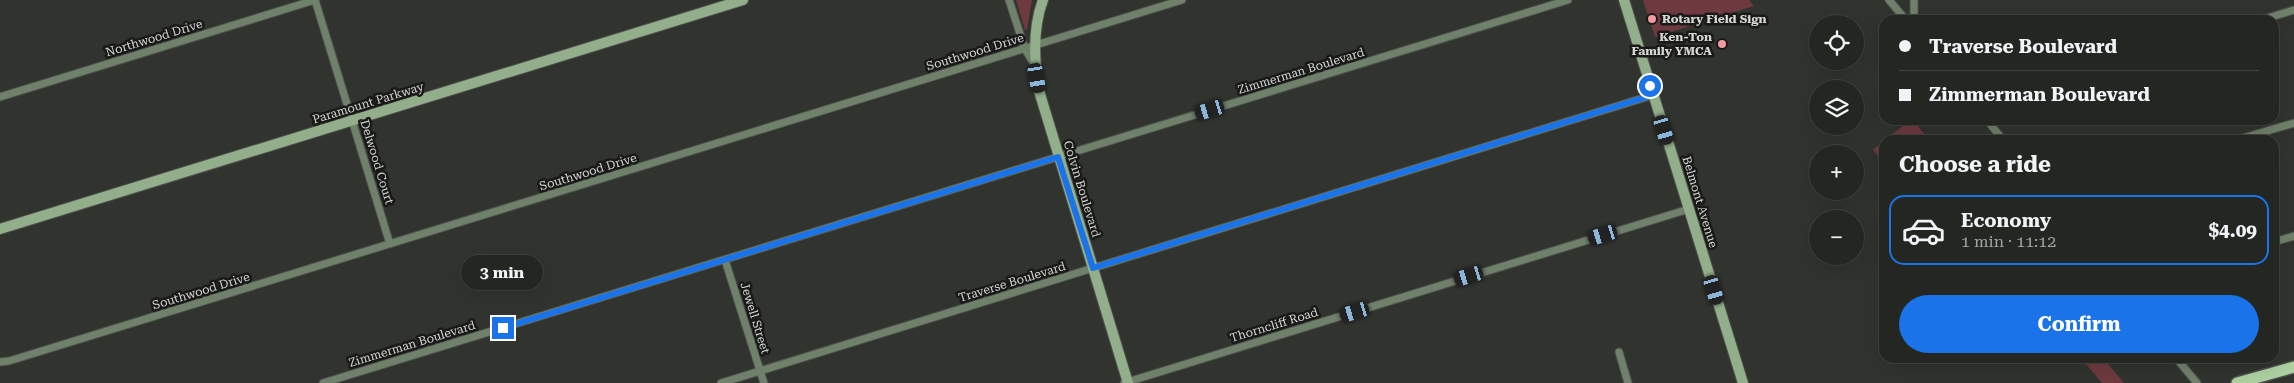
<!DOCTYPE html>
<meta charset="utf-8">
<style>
body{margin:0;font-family:"Roboto Serif",serif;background:#30322f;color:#f1f3f6;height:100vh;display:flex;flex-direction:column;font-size:19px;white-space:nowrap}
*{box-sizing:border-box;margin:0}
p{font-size:16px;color:#a3a5a5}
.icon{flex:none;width:28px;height:28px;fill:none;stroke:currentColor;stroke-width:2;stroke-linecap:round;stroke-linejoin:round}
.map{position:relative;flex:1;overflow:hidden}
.details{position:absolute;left:1879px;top:135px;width:400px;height:228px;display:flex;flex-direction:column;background:#242622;border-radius:15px;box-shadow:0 5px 20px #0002,0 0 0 1px #414340}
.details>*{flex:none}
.guide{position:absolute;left:1879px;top:15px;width:400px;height:110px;border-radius:15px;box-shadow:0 5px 20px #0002,0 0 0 1px #414340;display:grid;align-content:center;height:110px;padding:0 20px;background:#242622}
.tools{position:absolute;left:1809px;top:15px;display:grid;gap:10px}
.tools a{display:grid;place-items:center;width:55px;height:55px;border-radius:50%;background:#242622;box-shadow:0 5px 20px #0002,0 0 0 1px #414340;font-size:25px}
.end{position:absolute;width:22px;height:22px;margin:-11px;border:6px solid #1a73e8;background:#fff;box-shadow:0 0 0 2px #fff}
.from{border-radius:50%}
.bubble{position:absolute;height:35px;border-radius:18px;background:#242622;box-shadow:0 5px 20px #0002,0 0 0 1px #414340;font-size:16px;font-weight:700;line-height:35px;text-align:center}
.car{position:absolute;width:15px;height:30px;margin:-15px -8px;border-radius:6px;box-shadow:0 0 4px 1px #0007;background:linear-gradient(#222 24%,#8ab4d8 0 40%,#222 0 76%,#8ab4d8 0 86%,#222 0)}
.guide b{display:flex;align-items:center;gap:18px;height:48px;font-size:19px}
.guide b+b{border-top:1px solid #414340}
.guide i{width:12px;height:12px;background:#f1f3f6}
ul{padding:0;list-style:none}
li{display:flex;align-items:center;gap:15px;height:70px;margin:0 10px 8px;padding:0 10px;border:2px solid transparent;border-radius:15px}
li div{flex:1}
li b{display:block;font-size:19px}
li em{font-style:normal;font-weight:700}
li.selected{border-color:#1a73e8}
li>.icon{width:45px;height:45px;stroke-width:1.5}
h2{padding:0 20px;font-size:22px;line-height:60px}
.button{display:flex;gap:10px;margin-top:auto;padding:10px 20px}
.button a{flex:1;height:58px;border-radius:30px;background:#1a73e8;color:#fff;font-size:20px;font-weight:700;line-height:58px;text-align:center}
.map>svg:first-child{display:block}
</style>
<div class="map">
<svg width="2294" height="383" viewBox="0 0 2294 383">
<rect width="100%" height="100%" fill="#30332e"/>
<!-- green -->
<path fill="#6e3a3f" d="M1016,0H1032L1027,30H1025Z
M1643,0H1749L1754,6L1655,37Z
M1910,120H1913L1929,140H1885Z
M1884,141V163L1873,150Z
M2081,358H2103L2124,383H2102Z"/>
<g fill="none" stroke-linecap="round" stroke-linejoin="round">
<!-- street casing -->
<g stroke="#4e514c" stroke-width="9">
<path id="street" d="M315,0L390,244
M1009,0L1025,49L1035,66
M1889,0L1906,20
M1914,0V20
M2261,20L2294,10
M0,97L315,0
M1987,120L2003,140
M2236,140L2294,123
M2274,242L2294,236
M725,260L764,383
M1619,352L1628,383
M2176,358L2197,383
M0,362L9,361L1182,0
M323,383L1568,0
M721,383L1653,95
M1124,383L1689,209"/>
</g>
<!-- secondary casing -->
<g stroke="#4e514c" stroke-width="12">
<path id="secondary" d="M1043,0C1032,29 1034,61 1039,91L1128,383
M1624,0L1743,383
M0,229L743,0"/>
</g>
<!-- primary casing -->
<g stroke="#4e514c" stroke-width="14">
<path id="primary" d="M2237,383L2294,367"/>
</g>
<!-- street -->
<use href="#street" stroke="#70816b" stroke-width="7"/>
<!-- secondary -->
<use href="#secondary" stroke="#92ae8a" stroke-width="10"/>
<!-- primary -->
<use href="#primary" stroke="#add1a1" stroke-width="11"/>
</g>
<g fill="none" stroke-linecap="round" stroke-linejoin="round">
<!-- route -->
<path stroke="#1a73e8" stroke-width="6" d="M503,328L1058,157L1093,268L1653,95L1650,86"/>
</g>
<!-- markers -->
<g fill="#f49aa2" stroke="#191a18" stroke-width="2">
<circle cx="1652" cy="19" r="5"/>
<circle cx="1722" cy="44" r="5"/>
</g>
<g text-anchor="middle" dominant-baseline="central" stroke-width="5" stroke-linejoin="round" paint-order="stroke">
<!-- poi labels -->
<g font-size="12" font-weight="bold" fill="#d5d8d5" stroke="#191a18" text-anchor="start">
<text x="1662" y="19">Rotary Field Sign</text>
<text x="1712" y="37" text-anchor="end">Ken-Ton<tspan x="1712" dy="14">Family YMCA</tspan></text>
</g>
<!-- street labels -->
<g font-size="12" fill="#d5d8d5" stroke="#191a18">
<text transform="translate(154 38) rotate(-17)">Northwood Drive</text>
<text transform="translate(975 52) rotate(-17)">Southwood Drive</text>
<text transform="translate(1301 71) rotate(-17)">Zimmerman Boulevard</text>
<text transform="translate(368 103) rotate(-17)">Paramount Parkway</text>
<text transform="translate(377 162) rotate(73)">Delwood Court</text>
<text transform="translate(588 172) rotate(-17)">Southwood Drive</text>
<text transform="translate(1082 189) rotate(73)">Colvin Boulevard</text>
<text transform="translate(1700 202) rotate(73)">Belmont Avenue</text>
<text transform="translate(1012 282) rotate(-17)">Traverse Boulevard</text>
<text transform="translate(201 291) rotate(-17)">Southwood Drive</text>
<text transform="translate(755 318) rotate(73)">Jewell Street</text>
<text transform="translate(1274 325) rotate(-17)">Thorncliff Road</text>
<text transform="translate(412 344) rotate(-17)">Zimmerman Boulevard</text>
</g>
</g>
</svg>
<div class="tools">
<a><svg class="icon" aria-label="locate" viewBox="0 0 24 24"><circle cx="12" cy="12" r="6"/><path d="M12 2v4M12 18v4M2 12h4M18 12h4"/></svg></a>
<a><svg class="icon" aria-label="layers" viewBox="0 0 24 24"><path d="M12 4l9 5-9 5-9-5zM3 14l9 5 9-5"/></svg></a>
<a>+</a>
<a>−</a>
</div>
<i class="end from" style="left:1650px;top:86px"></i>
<i class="end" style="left:503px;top:328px"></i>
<div class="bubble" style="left:461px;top:255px;width:82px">3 min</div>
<i class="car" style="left:1037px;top:78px;rotate:170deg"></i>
<i class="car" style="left:1210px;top:110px;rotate:253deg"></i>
<i class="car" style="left:1664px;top:130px;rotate:163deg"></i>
<i class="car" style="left:1603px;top:235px;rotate:253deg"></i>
<i class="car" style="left:1469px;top:276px;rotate:253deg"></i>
<i class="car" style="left:1714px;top:290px;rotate:163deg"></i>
<i class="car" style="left:1355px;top:312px;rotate:253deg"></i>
<div class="guide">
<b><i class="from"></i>Traverse Boulevard</b>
<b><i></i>Zimmerman Boulevard</b>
</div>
<section class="details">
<h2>Choose a ride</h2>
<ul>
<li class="selected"><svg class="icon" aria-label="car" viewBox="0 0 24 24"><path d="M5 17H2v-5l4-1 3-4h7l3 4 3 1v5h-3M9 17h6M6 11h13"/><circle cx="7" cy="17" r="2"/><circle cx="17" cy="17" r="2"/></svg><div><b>Economy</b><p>1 min · 11:12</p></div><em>$4.09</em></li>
</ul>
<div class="button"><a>Confirm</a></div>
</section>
</div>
